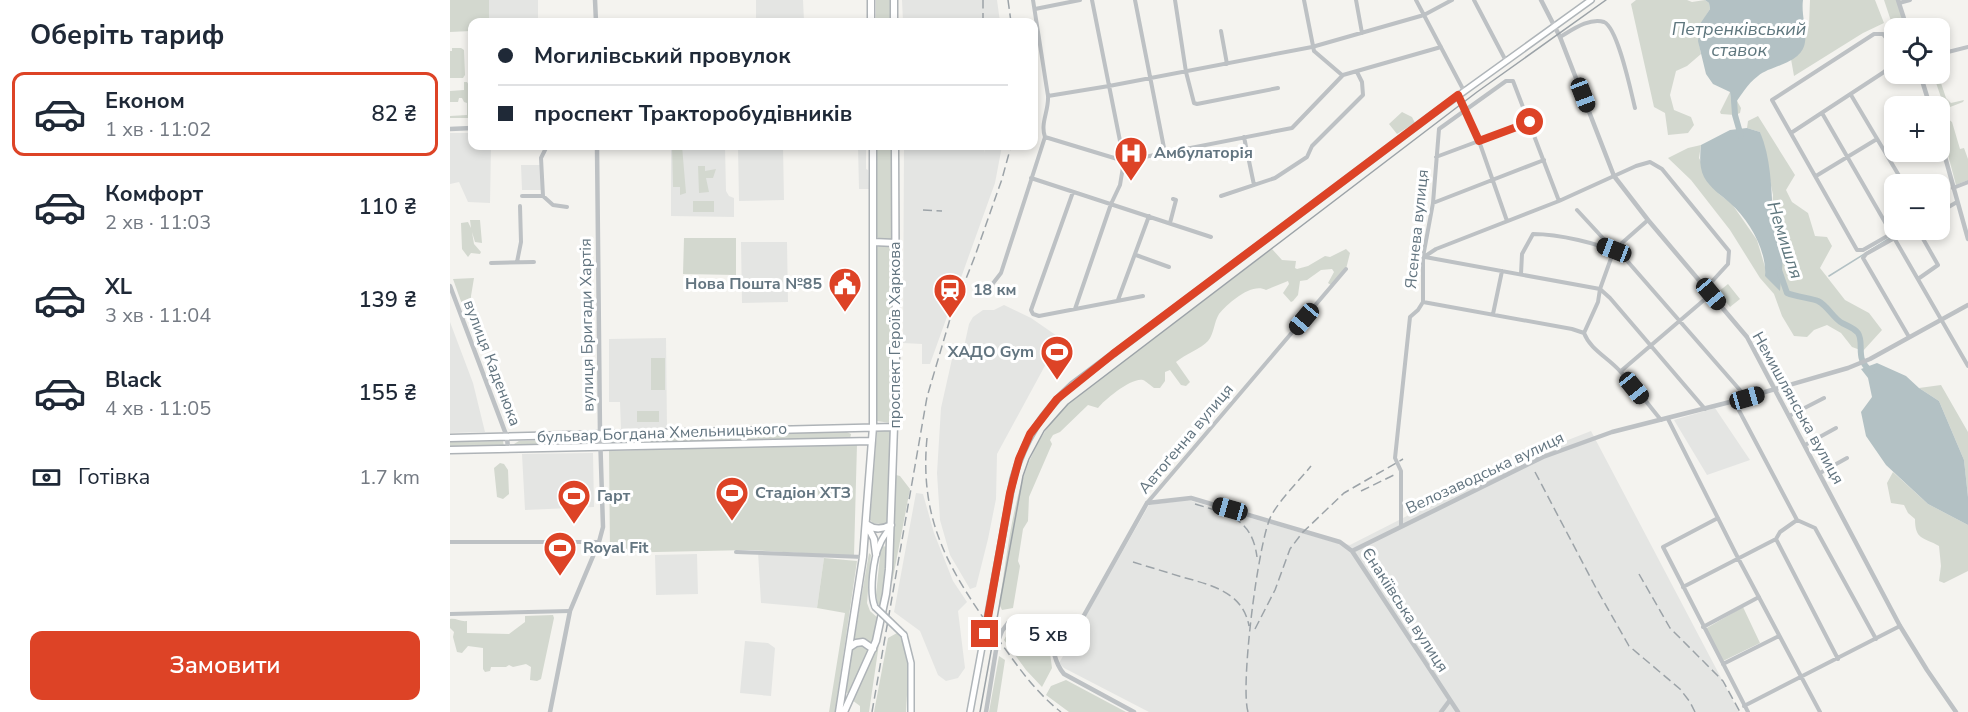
<!DOCTYPE html>
<html lang="uk">
<meta charset="utf-8">
<style>
body{margin:0;font-family:"Nunito Sans",sans-serif;background:#f2f2f3;color:#1f2937;height:100vh;display:flex;flex-direction:column;font-size:22px;white-space:nowrap}
*{box-sizing:border-box;margin:0}
p{font-size:20px;color:#747a83}
.icon{flex:none;width:33px;height:33px;fill:none;stroke:currentColor;stroke-width:2;stroke-linecap:round;stroke-linejoin:round}
.map{position:relative;flex:1;overflow:hidden}
.panel{display:flex;flex-direction:column;background:#fff;width:450px}
.panel>*{flex:none}
.banner{position:absolute;left:18px;top:18px;width:570px;height:132px;border-radius:12px;box-shadow:0 3px 9px #0003;display:grid;align-content:center;height:132px;padding:0 30px;background:#fff}
.fabs{position:absolute;left:1434px;top:18px;display:grid;gap:12px}
.fabs a{display:grid;place-items:center;width:66px;height:66px;border-radius:12px;background:#fff;box-shadow:0 3px 9px #0003;font-size:30px}
.end{position:absolute;width:27px;height:27px;margin:-14px;border:8px solid #dd4326;background:#fff;box-shadow:0 0 0 3px #fff}
.from{border-radius:50%}
.bubble{position:absolute;height:42px;border-radius:12px;background:#fff;box-shadow:0 3px 9px #0003;font-size:20px;font-weight:600;line-height:42px;text-align:center}
.car{position:absolute;width:18px;height:36px;margin:-18px -9px;border-radius:8px;box-shadow:0 0 4px 2px #0007;background:linear-gradient(#222 24%,#8ab4d8 0 40%,#222 0 76%,#8ab4d8 0 86%,#222 0)}
.banner b{display:flex;align-items:center;gap:21px;height:57px;font-size:22px}
.banner b+b{border-top:2px solid #e0e1e3}
.banner i{width:15px;height:15px;background:#1f2937}
ul{padding:0;list-style:none}
li{display:flex;align-items:center;gap:18px;height:84px;margin:0 12px 9px;padding:0 18px;border:3px solid transparent;border-radius:12px}
li div{flex:1}
li b{display:block;font-size:22px}
li em{font-style:normal;font-weight:600}
li.selected{border-color:#dd4326}
li>.icon{width:54px;height:54px;stroke-width:1.5}
h2{padding:0 30px;font-size:27px;line-height:72px}
.pay{display:flex;align-items:center;gap:15px;height:66px;padding:0 30px;font-size:22px}
.pay p{margin-inline-start:auto}
.primary-button{display:flex;gap:12px;margin-top:auto;padding:12px 30px}
.primary-button a{flex:1;height:69px;border-radius:12px;background:#dd4326;color:#fff;font-size:24px;font-weight:600;line-height:69px;text-align:center}
main{display:flex;flex:1;min-height:0}
.map>svg:first-child{display:block}
</style>
<main>
<section class="panel">
<h2>Оберіть тариф</h2>
<ul>
<li class="selected"><svg class="icon" aria-label="car" viewBox="0 0 24 24"><path d="M5 17H2v-5l4-1 3-4h7l3 4 3 1v5h-3M9 17h6M6 11h13"/><circle cx="7" cy="17" r="2"/><circle cx="17" cy="17" r="2"/></svg><div><b>Економ</b><p>1 хв · 11:02</p></div><em>82 ₴</em></li>
<li><svg class="icon" aria-label="car" viewBox="0 0 24 24"><path d="M5 17H2v-5l4-1 3-4h7l3 4 3 1v5h-3M9 17h6M6 11h13"/><circle cx="7" cy="17" r="2"/><circle cx="17" cy="17" r="2"/></svg><div><b>Комфорт</b><p>2 хв · 11:03</p></div><em>110 ₴</em></li>
<li><svg class="icon" aria-label="car" viewBox="0 0 24 24"><path d="M5 17H2v-5l4-1 3-4h7l3 4 3 1v5h-3M9 17h6M6 11h13"/><circle cx="7" cy="17" r="2"/><circle cx="17" cy="17" r="2"/></svg><div><b>XL</b><p>3 хв · 11:04</p></div><em>139 ₴</em></li>
<li><svg class="icon" aria-label="car" viewBox="0 0 24 24"><path d="M5 17H2v-5l4-1 3-4h7l3 4 3 1v5h-3M9 17h6M6 11h13"/><circle cx="7" cy="17" r="2"/><circle cx="17" cy="17" r="2"/></svg><div><b>Black</b><p>4 хв · 11:05</p></div><em>155 ₴</em></li>
</ul>
<div class="pay"><svg class="icon" aria-label="cash" viewBox="0 0 24 24"><path d="M3 7h18v10H3z"/><circle cx="12" cy="12" r="2"/></svg>Готівка<p>1.7 km</p></div>
<div class="primary-button"><a>Замовити</a></div>
</section>
<div class="map">
<svg width="1518" height="712" viewBox="0 0 1518 712">
<rect width="100%" height="100%" fill="#f4f3ef"/>
<!-- built -->
<path fill="#e4e5e3" d="M39,0H88V22H39Z
M306,0H353L354,21L306,22Z
M452,0H547L550,22H453Z
M0,133H22V146H41L40,203L18,202L9,182L0,184Z
M221,146H275L276,191L279,196L284,198V217L221,216Z
M333,146L334,200L289,201L288,147Z
M408,146H416V169L418,170L419,189H409Z
M454,146H534V153L535,146H552L545,183L480,364H472V344L453,343Z
M71,165H91V190H72Z
M291,242H337L338,302L292,303Z
M554,305L581,318L610,338L547,454L546,499L538,539L526,587L520,589L500,555L490,520L487,473L491,408L502,359L508,356L514,347L519,324L523,317L533,310H544Z
M0,322L23,383L35,432L0,433Z
M216,338L217,429H171L170,402H159V339Z
M1265,408L1300,460L1257,475L1224,420Z
M1141,431L1289,712H699L614,668L609,663L699,505L738,500L883,542L900,545L1067,460Z
M143,453L144,507L75,510L72,454Z
M466,493L473,494L484,533L503,581L517,602L508,611L515,668L508,678L496,681L488,675L470,631L444,612Z
M308,552L372,555L374,558L367,608L311,603Z
M247,554L248,594L206,595L205,555Z
M295,641L318,643L325,648L321,696L290,693Z"/>
<!-- green -->
<path fill="#d3d8cf" d="M0,0H39V22H22V44L21,31L0,32Z
M426,0H441V22H426Z
M1186,0H1237L1242,2L1255,0L1259,3L1260,9C1250,24 1247,36 1251,54L1237,66L1226,71L1220,95L1224,110L1241,117L1244,125L1238,133L1218,135L1215,113L1204,107L1181,4Z
M1360,0H1425L1434,23L1413,33L1344,76L1341,59C1352,49 1356,44 1353,29L1359,26Z
M1434,0H1448L1457,28H1444V41L1440,33L1441,21Z
M2,48H11L14,50L15,75L13,78H0V51H2Z
M1483,74H1488L1496,98L1501,103L1514,100L1513,102L1495,109Z
M14,82H17L22,90V118H0V116L17,115V103L14,102L12,98H9L8,102H0V91L14,90Z
M1280,92L1282,107L1287,101L1291,108L1290,113L1285,115L1271,114L1270,112Z
M952,112L962,117L965,123L947,134L939,124Z
M1308,116L1345,175L1336,190L1342,202L1358,213L1365,236L1377,237L1382,246L1370,268L1395,300L1419,313L1432,330L1413,351L1402,347L1391,333L1377,325L1364,330L1357,337L1344,336L1332,316L1324,294L1310,278L1280,230L1241,180L1218,158L1238,148L1251,145L1249,158L1269,194L1282,204L1307,240L1315,267V276L1327,232L1322,212L1323,195L1310,132L1297,128L1298,121Z
M1490,116H1494L1502,122L1510,149L1514,148L1518,159V180L1506,185L1490,125Z
M222,146H232L236,193L230,195V187H223Z
M427,146H442L443,238L441,240L429,239L427,237Z
M248,166H255V171L266,169L263,178H256L259,192L249,193Z
M243,201H264V212H243Z
M20,220H30L32,243L25,242L22,232L24,244L31,252L30,254L21,253L18,257L12,249L11,223L18,222L21,228Z
M234,238H286V275L233,274Z
M430,246H441L443,249L442,421L440,423L427,421V247Z
M822,249L832,260L846,261L845,268L847,269L858,266L875,256L880,257L896,249L900,253L896,269L881,285L878,283L884,272L882,269L871,270L857,280L850,281L848,295L843,301L841,302L833,293L839,284L838,281L816,290C802,282 778,303 769,314C764,322 764,334 758,341C751,349 735,354 726,362L740,382L736,386L731,385L720,370L715,372V381L710,388H704C701,386 696,381 693,380C682,377 654,400 648,408L638,405L610,432L603,435L600,440L602,444L579,497L578,521L573,529L568,561L570,566L563,608L552,610L549,604C561,535 564,454 618,404Z
M24,278L21,296L22,321H18L3,279Z
M1278,284L1290,299L1280,307L1268,292Z
M201,358H215V390H201Z
M1491,385L1518,432V497L1514,460L1489,401L1469,388Z
M187,411H209V422H187Z
M440,428L443,431L439,522L436,525L423,523L420,520L427,431L429,429Z
M397,432L401,434L400,439L153,443L154,438L158,437Z
M144,438L146,440V445L66,448L64,444L69,441Z
M53,441L54,447L0,448V442Z
M407,444L404,556L299,550L160,553L159,451Z
M50,463L54,464L58,470L59,494L53,499L47,497L44,468Z
M1443,472L1478,504L1518,525V571L1494,583L1489,581L1491,566L1489,546C1473,537 1465,540 1465,519L1458,513L1454,505L1441,503L1437,483Z
M446,475L450,476L460,489L442,583Z
M431,546L439,547L432,607L427,603L426,595Z
M419,553L421,555L417,603L420,611L429,619L422,645L414,640L404,639Z
M374,558L407,561L385,712H379L395,613L367,608Z
M1293,607L1310,643L1273,661L1255,629Z
M103,615L104,618L91,679L87,681L80,680L81,667L76,664L63,667L59,665L56,667H41L40,671L35,672L33,669V648L18,646L12,653L7,652L3,637L4,632L0,628V619C6,618 11,622 17,621V633L59,634L75,622V616Z
M582,622L597,629L602,668L592,687L576,670L554,640C562,625 565,624 582,622Z
M447,633C462,649 457,691 456,712H424L438,638Z
M430,637L419,712H410V706L402,700Z
M411,644L420,651L400,693H397L396,690L403,647Z
M549,656L555,660L547,712H539Z
M616,680L676,712H619L596,695L601,686Z"/>
<!-- water -->
<path fill="#b3c1c4" d="M1255,0H1353C1351,14 1357,31 1355,42C1352,64 1321,65 1308,76C1297,84 1290,97 1282,108L1280,92L1263,84L1256,74L1248,41L1250,24L1260,9L1259,3Z
M1297,128L1310,132C1321,158 1321,186 1323,214C1323,224 1328,231 1331,240C1335,256 1331,275 1330,291L1315,276C1317,250 1299,220 1280,203C1271,195 1260,188 1254,177C1249,167 1250,155 1251,145L1280,130Z
M1427,363L1456,376L1469,388L1489,401L1514,460L1518,497V525L1478,504L1436,465L1416,436L1411,412L1422,397L1418,378L1411,369Z"/>
<g fill="none" stroke-linecap="round" stroke-linejoin="round">
<!-- stream -->
<path stroke="#b3c1c4" stroke-width="1.5" d="M1445,235L1455,230
M1379,276L1440,238"/>
<!-- river -->
<path stroke="#b3c1c4" stroke-width="6" d="M1284,99L1285,115L1291,136
M1329,270L1337,293C1346,297 1361,298 1368,301C1378,306 1383,318 1392,323C1398,326 1404,328 1408,333C1415,344 1404,359 1421,371"/>
<!-- secondary casing -->
<g stroke="#afb5b9" stroke-width="8">
<path id="secondary" d="M425,607C419,593 423,558 430,544C432,538 437,533 440,527
M454,635L461,663V712
M520,712L563,479C574,440 592,412 622,385L980,116L1141,0"/>
</g>
<!-- primary casing -->
<g stroke="#aeb3b7" stroke-width="9">
<path id="primary" d="M421,0V22
M444,0V22
M423,242L446,243
M0,438L445,427
M0,450L422,441
M417,525L424,539L426,554
M418,525C424,530 434,529 441,525
M400,647L406,643L413,642L423,649
M389,712L413,557L423,427V146
M394,712L426,641L436,594L439,569L446,369L445,146"/>
</g>
<!-- minor -->
<path stroke="#bdc1c4" stroke-width="4" d="M685,0L715,153
M725,0L736,72L744,103L747,104L828,88
M854,0L864,51L892,75
M906,0L912,33
M966,0L1014,91
M1024,0L1056,61
M1449,3L1460,0
M585,9L630,0
M771,31L777,64
M1110,37C1122,30 1140,17 1154,22C1168,28 1181,92 1185,108
M1490,54L1518,47
M1008,95L1029,141L1057,221
M1401,95L1454,184
M598,96L659,86L862,47L974,15L1002,0
M1372,113L1518,366
M1341,133L1434,72L1444,61
M595,137L674,161L842,128L893,75L991,47
M794,137L804,185
M986,157L1080,122
M1366,176L1427,139
M581,178L761,237
M1503,188L1518,182
M623,192L581,310L583,314L589,316L693,296
M72,196H93L103,205L117,207
M93,196L91,158L97,146
M771,196L825,178L857,157L862,146L913,95L912,82L907,72
M983,203L1094,160
M1127,210L1163,249
M1490,212L1507,202
M720,223L726,200L723,199
M1459,230L1416,254L1413,258L1459,337
M1441,234L1413,250H1407L1322,100L1424,34H1433L1444,48
M686,255L719,267
M974,257L986,249L1109,201L1186,166L1200,162L1212,169L1279,251L1278,264L1256,288
M975,257L1150,289L1160,298L1255,409
M67,262L71,242L70,206
M41,263L84,262
M1071,274L1072,254L1083,234C1107,234 1150,243 1172,255L1296,397
M1468,279L1488,265L1468,230
M537,291L551,273L595,137C590,123 599,111 598,96L583,0
M668,300L699,216
M973,302L1122,329L1134,333C1140,349 1157,357 1169,370C1184,385 1197,403 1211,420
M625,309L661,204L670,185L674,161L642,0
M1043,314L1052,271
M1134,333L1148,302L1150,289L1164,250L1198,220
M1171,371L1261,294
M1284,401L1347,520L1365,528L1426,639
M1339,416L1374,398
M1218,419L1288,558L1370,712
M1355,445L1386,428
M1370,473L1397,458
M697,503L896,269
M1268,518L1213,547L1298,712
M951,525V471L945,458L960,317L968,310L973,302V257L983,203L989,129L1056,81H1063L1109,201
M1326,539L1388,659
M0,542H149
M286,552L413,557
M1233,587L1326,539L1330,532L1347,520
M0,614L120,611
M1253,627L1309,597
M1273,664L1329,636
M1294,706L1450,626"/>
<!-- tertiary -->
<path stroke="#bdc1c4" stroke-width="4.5" d="M145,0L146,22
M1091,0L1110,37L1164,176L1198,220L1297,337L1450,626L1477,670L1506,712
M1448,0L1457,28
M1470,74L1480,106
M0,129L22,128
M1490,139L1518,239
M0,286L57,437L58,449
M902,551L1093,457L1162,432L1284,401L1398,368L1420,359L1518,305
M600,626C602,643 603,661 614,674L684,712
M100,712L120,611L149,542L153,527L150,433L147,146
M536,712L547,644L552,631L558,623L567,619L575,618L600,626L632,619L697,503L741,498L890,542L902,551L1008,712
M991,712L1000,700"/>
<!-- secondary -->
<use href="#secondary" stroke="#fff" stroke-width="5"/>
<!-- primary -->
<use href="#primary" stroke="#fff" stroke-width="6"/>
<!-- tram -->
<path stroke="#9ca3a8" stroke-width="1.5" d="M530,712L573,476L579,459L594,431L618,404L1027,92L1156,0"/>
<!-- rail -->
<path stroke="#9ca3a8" stroke-width="1.5" stroke-dasharray="9 4.5" stroke-linecap="butt" d="M558,0L561,22
M533,22V0
M473,210L492,211
M477,438C469,522 500,571 546,636C566,664 584,691 611,712
M1085,472L1146,588L1179,646L1230,689L1240,702L1245,712
M911,491L946,474
M745,504C778,514 802,518 807,557
M683,562C699,567 716,572 732,577C761,585 793,592 799,626
M1189,574L1220,628L1273,681L1290,712
M805,629L825,590L840,549L852,533L894,493L953,459
M422,712L477,397L500,319L525,256L552,179L561,146
M798,712C790,686 808,542 821,516C831,498 848,482 861,466"/>
<!-- secondary-bridge casing -->
<g stroke="#afb5b9" stroke-width="8" stroke-linecap="butt">
<path id="secondary-bridge" d="M425,607L454,635"/>
</g>
<!-- secondary-bridge -->
<use href="#secondary-bridge" stroke="#fff" stroke-width="5"/>
</g>
<g fill="none" stroke-linecap="round" stroke-linejoin="round">
<!-- route -->
<path stroke="#dd4326" stroke-width="8" d="M535,634L560,493L569,459L580,434L607,399L663,354L1008,95L1029,141L1080,122"/>
</g>
<!-- icons -->
<defs>
<g id="hospital-pin" transform="scale(1.725)"><path d="M0 17L-7.5 6A9.5 9.5 0 1 1 7.5 6Z" fill="#dd4326" stroke="#fff"/><path d="M-5-5h3v3.5h4V-5h3V5h-3V1.5h-4V5h-3Z" fill="#fff"/></g>
<g id="civic-pin" transform="scale(1.725)"><path d="M0 17L-7.5 6A9.5 9.5 0 1 1 7.5 6Z" fill="#dd4326" stroke="#fff"/><path d="M-.6-6.5H3V-4.5H.6V-3L4-1V1h2V6H-6V1h2V-1L-.6-3ZM-1.2 2.5V6h2.4V2.5Z" fill="#fff"/></g>
<g id="station-pin" transform="scale(1.725)"><path d="M0 17L-7.5 6A9.5 9.5 0 1 1 7.5 6Z" fill="#dd4326" stroke="#fff"/><path d="M-3-6H3Q5-6 5-4V2Q5 4 3 4L4.5 6H3L1.5 4h-3L-3 6H-4.5L-3 4Q-5 4-5 2V-4Q-5-6-3-6ZM-3.5-4v3h7v-3ZM-3.5 1v1.5H-2V1ZM2 1v1.5H3.5V1Z" fill="#fff"/></g>
<g id="stadium-pin" transform="scale(1.725)"><path d="M0 17L-7.5 6A9.5 9.5 0 1 1 7.5 6Z" fill="#dd4326" stroke="#fff"/><path d="M0-5a6.5 5 0 1 0 0 10a6.5 5 0 1 0 0-10ZM-3.5-1.8h7v3.6h-7Z" fill="#fff"/></g>
</defs>
<g fill-rule="evenodd">
<use href="#hospital-pin" x="681" y="153"/>
<use href="#civic-pin" x="395" y="284"/>
<use href="#station-pin" x="500" y="290"/>
<use href="#stadium-pin" x="607" y="352"/>
<use href="#stadium-pin" x="282" y="493"/>
<use href="#stadium-pin" x="124" y="496"/>
<use href="#stadium-pin" x="110" y="548"/>
</g>
<g text-anchor="middle" dominant-baseline="central" stroke-width="6" stroke-linejoin="round" paint-order="stroke">
<!-- poi labels -->
<g font-size="16" font-weight="bold" fill="#637580" stroke="#fff" text-anchor="start">
<text x="704" y="153">Амбулаторія</text>
<text x="372" y="284" text-anchor="end">Нова Пошта №85</text>
<text x="523" y="290">18 км</text>
<text x="584" y="352" text-anchor="end">ХАДО Gym</text>
<text x="305" y="493">Стадіон ХТЗ</text>
<text x="147" y="496">Гарт</text>
<text x="133" y="548">Royal Fit</text>
</g>
<!-- street labels -->
<g font-size="16" fill="#637580" stroke="#fff">
<text transform="translate(967 229) rotate(-84)">Ясенева вулиця</text>
<text transform="translate(137 325) rotate(-91)">вулиця Бригади Хартія</text>
<text transform="translate(445 335) rotate(-90)">проспект Героїв Харкова</text>
<text transform="translate(42 363) rotate(69)">вулиця Каденюка</text>
<text transform="translate(1348 408) rotate(61)">Немишлянська вулиця</text>
<text transform="translate(212 433) rotate(-2)">бульвар Богдана Хмельницького</text>
<text transform="translate(736 439) rotate(-50)">Автоґенна вулиця</text>
<text transform="translate(1035 473) rotate(-25)">Велозаводська вулиця</text>
<text transform="translate(955 610) rotate(57)">Єнакіївська вулиця</text>
</g>
<!-- water labels -->
<g font-size="18" font-style="italic" fill="#5f777e" stroke="#fff">
<text x="1289" y="29">Петренківський<tspan x="1289" dy="21">ставок</tspan></text>
<text transform="translate(1335 240) rotate(72)">Немишля</text>
</g>
</g>
</svg>
<div class="fabs">
<a><svg class="icon" aria-label="locate" viewBox="0 0 24 24"><circle cx="12" cy="12" r="6"/><path d="M12 2v4M12 18v4M2 12h4M18 12h4"/></svg></a>
<a>+</a>
<a>−</a>
</div>
<i class="end from" style="left:1080px;top:122px"></i>
<i class="end" style="left:535px;top:634px"></i>
<div class="bubble" style="left:556px;top:614px;width:84px">5 хв</div>
<i class="car" style="left:1133px;top:95px;rotate:159deg"></i>
<i class="car" style="left:1164px;top:250px;rotate:291deg"></i>
<i class="car" style="left:1261px;top:294px;rotate:140deg"></i>
<i class="car" style="left:854px;top:319px;rotate:220deg"></i>
<i class="car" style="left:1184px;top:388px;rotate:141deg"></i>
<i class="car" style="left:1297px;top:398px;rotate:74deg"></i>
<i class="car" style="left:780px;top:509px;rotate:286deg"></i>
<div class="banner">
<b><i class="from"></i>Могилівський провулок</b>
<b><i></i>проспект Тракторобудівників</b>
</div>
</div>
</main>
